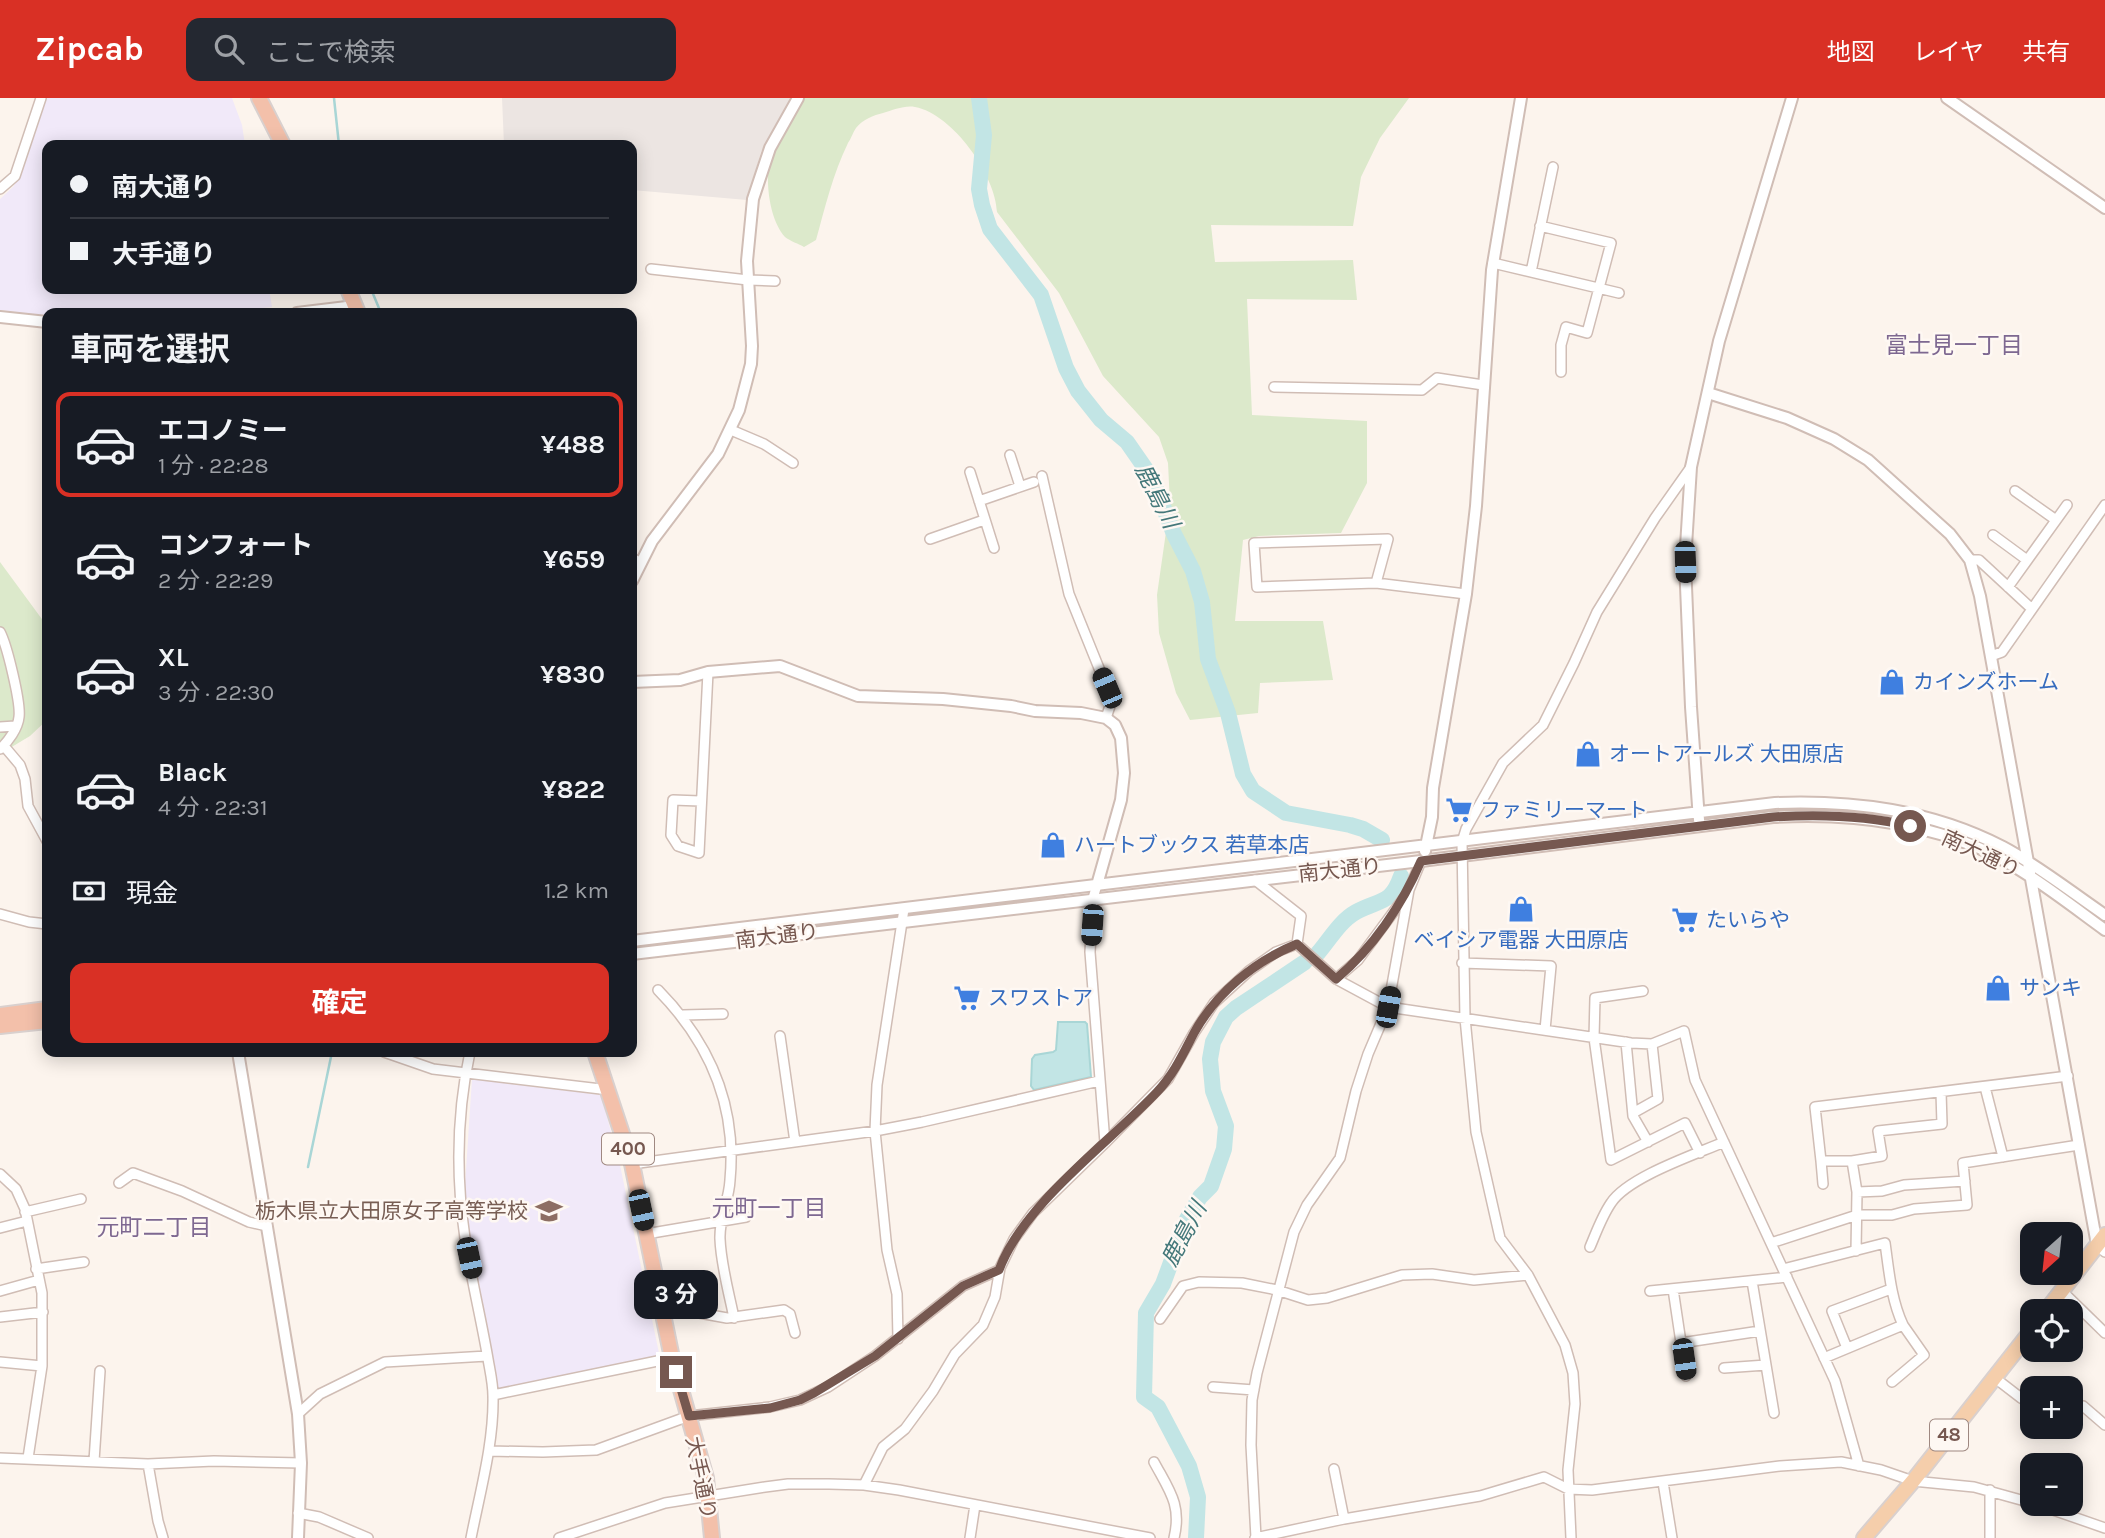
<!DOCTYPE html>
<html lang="ja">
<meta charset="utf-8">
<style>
body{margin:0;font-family:Karla,"Noto Sans JP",sans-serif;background:#242831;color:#f1f3f6;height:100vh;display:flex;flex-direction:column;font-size:26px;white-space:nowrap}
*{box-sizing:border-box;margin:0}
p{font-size:23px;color:#9ea1a6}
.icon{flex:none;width:38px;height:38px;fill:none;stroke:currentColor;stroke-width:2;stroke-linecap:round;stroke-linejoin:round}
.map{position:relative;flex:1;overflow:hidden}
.sheet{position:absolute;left:42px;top:210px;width:595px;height:749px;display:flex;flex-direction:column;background:#171b24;border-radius:14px;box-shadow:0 4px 18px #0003}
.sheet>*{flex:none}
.guide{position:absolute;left:42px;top:42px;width:595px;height:154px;border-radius:14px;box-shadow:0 4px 18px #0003;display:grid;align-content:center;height:154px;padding:0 28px;background:#171b24}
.needle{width:46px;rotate:207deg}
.fabs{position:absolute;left:2020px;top:1124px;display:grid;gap:14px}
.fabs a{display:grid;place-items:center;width:63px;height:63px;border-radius:14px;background:#171b24;box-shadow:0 4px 18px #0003;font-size:35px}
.end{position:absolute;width:32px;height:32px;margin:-16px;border:9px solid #765850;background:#fff;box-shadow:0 0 0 4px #fff}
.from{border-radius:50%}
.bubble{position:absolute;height:49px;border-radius:14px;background:#171b24;box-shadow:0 4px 18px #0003;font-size:23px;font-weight:700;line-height:49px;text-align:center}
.car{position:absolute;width:21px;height:42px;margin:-21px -10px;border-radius:9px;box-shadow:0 0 5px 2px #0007;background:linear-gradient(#222 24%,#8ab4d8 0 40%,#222 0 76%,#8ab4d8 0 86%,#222 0)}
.guide b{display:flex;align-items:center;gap:24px;height:66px;font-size:26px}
.guide b+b{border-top:2px solid #363941}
.guide i{width:18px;height:18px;background:#f1f3f6}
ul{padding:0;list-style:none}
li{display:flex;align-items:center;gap:21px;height:105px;margin:0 14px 10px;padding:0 14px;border:4px solid transparent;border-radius:14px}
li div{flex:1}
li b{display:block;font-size:26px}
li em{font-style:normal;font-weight:700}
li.on{border-color:#d93025}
li>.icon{width:63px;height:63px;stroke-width:1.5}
h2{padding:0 28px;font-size:32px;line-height:84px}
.pay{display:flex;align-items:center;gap:18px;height:77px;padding:0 28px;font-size:26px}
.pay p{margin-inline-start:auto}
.primary-button{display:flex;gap:14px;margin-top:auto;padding:14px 28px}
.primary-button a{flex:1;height:80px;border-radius:14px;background:#d93025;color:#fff;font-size:28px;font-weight:700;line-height:80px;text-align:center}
header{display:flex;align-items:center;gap:42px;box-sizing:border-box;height:98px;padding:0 35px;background:#d93025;color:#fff}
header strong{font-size:33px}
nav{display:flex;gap:38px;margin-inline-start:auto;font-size:24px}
.search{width:490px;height:63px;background:#242831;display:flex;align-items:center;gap:18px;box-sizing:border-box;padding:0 24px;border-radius:14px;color:#9ea1a6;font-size:26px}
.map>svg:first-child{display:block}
</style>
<header>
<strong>Zipcab</strong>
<div class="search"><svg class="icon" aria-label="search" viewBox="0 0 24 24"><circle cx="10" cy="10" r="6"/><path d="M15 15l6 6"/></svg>ここで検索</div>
<nav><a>地図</a><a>レイヤ</a><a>共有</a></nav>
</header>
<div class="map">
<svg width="2105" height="1440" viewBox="0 0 2105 1440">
<rect width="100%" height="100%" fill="#fcf4ed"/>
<!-- industrial -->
<path fill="#ece5e2" d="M502,0H792L761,54L747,102L632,92V47H504Z"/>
<!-- education -->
<path fill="#f1e9f9" d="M43,0H232L242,27L245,47H47V191H269L272,209L216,215H47V218L0,212V101L14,88Z
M472,981L601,997L620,1067L660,1260L496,1291L470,1139L465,1087Z"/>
<!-- green -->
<path fill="#dce9cb" d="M803,0H1409L1380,40L1361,79L1353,128L1211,127L1215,164L1353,162L1357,202L1247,201L1252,317L1367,323V385L1341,435L1259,438L1243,442L1235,523H1323L1333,582L1260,585L1258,615L1190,622L1176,595L1159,535L1157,497L1170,406L1168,365L1159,339L1103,278L1059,195L997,114C996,78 953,16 915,9C905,7 893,12 883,15C874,17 862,22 856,30C853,34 851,41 848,45C833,76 825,109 816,142L804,149C799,146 790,143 785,139C767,119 763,70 774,46C781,30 793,15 803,0Z
M0,464L47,528V622L30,638L0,656Z"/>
<!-- water -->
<path fill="#c2e5e5" stroke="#a9d6d6" stroke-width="2" d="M1058,924H1085L1087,926L1091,979L1034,992L1031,988L1032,961L1035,957L1053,954L1056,952Z"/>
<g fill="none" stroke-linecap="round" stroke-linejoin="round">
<!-- stream -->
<path stroke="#a9d6d6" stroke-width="2.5" d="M334,0L339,47
M371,191L381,215
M308,1069L332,954"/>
<!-- river -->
<path stroke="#c2e5e5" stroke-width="16" d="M979,0L984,37L979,91L982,107L990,131L1041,197L1066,270L1078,293L1101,322L1127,344L1152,380L1174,436L1193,473L1202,504L1208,561L1228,615L1243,676L1253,693L1286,715L1350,727L1363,731L1382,742
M1318,855C1330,841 1340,823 1356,814C1380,801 1391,807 1401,778
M1196,1440L1198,1399L1189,1368L1158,1309L1144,1299L1146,1215L1163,1186L1187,1121L1200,1099L1211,1088L1224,1051L1226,1028L1213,993L1210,961L1213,944L1226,919L1236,910L1305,864"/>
<!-- minor casing -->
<g stroke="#d0bdb5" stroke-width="12">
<path id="minor" d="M0,91L15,78L41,0
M1540,128L1611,145L1587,235L1566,229L1561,247V274
M1493,165L1619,195
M651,171L748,182L775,183
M1531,174L1553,69
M1274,289L1422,292L1437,280L1483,287
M731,332L764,346L793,365
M1010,357L1020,388
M970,374L994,450
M1042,378L1069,496L1107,590L1111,605L1106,620
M2015,393L2056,422
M979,403L1034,384
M1993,437L2027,462
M930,441L984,422
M1388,441L1376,485L1257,489L1254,445Z
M632,460L641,465
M1970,462H1979L2032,511
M1376,485L1466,496
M2008,489L2067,407
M0,534C7,547 21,605 19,619C18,630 8,644 0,651
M1991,558L2002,554L2105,407
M0,629L15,628
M4,648L20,667L25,681L28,708L47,743
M700,703L673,702L671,737L678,748L699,755L708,574
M1255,782L1301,818L1297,846
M0,816L29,824L47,826
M1462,865L1551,868L1545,932
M1336,881L1358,862L1406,797
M658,892C710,945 737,1008 730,1082C729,1103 719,1120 720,1141C721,1167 729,1195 734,1220
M1643,893L1595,900L1594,940L1611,1062L1685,1025L1700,1055
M683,917L723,916
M780,938L795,1044
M1626,944L1633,1018L1648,1044
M384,954L433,971L609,992
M470,954C457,1014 456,1079 465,1140C471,1180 481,1220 488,1261C490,1273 493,1285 493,1298C494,1345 480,1394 471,1440
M1985,989L2003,1059
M1941,994L1942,1026L1878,1033L1882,1058L1852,1063H1821L1815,1009L2068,978
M1633,1015L1658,1001L1652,946
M1105,1045L1168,981L1194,935L1214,905L1249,873L1276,854L1297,846L1336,881L1388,909L1631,945L1652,946L1684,933L1695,982L1835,1283L1859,1368
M1821,1063L1823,1086
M1852,1063L1857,1094L1856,1153
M632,1066L875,1033L922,1024L1099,983
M0,1076L16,1091L25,1111L42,1195V1268L28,1360
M119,1085L133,1075L182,1093L249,1124L267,1128
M1857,1094L1882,1093L1904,1087L1965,1083
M25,1114L81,1101
M0,1130L27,1123
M646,1136L746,1119
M1771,1145L1857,1117H1892L1914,1111L1967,1107L1963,1065L2079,1047
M2097,1147L2105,1154
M1590,1149C1596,1135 1602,1118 1611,1105C1628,1079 1694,1057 1724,1044
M36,1171L84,1164
M1783,1171L1885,1145C1889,1173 1891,1201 1903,1227
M1752,1183L1774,1315
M1673,1191L1686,1278
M0,1193L39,1182
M1650,1193L1787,1179
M2062,1193L2105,1235
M661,1208L727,1220L784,1212L790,1216L795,1235
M0,1219L43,1214
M1160,1221L1183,1188L1199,1184L1242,1185L1277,1192L1308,1202L1327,1200L1402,1177L1432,1176L1474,1182L1528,1177
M898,1241L897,1196L887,1152L875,1033L877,987L904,811
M1681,1245L1760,1233
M1847,1250L1832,1213L1891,1191
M1824,1260L1903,1227L1924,1257L1892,1284
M0,1264L42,1268
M1724,1270L1766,1267
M1995,1280L2021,1300L2032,1306
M1213,1289L1254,1292
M493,1297L672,1260
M2070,1308H2083L2105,1327
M298,1316L320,1296L385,1264L487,1258
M489,1353L543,1354L596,1352L689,1318L770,1309L800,1302L828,1289L875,1258L963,1188L999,1172
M0,1360L148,1366L214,1363L301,1365
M94,1363L100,1273
M1154,1364C1169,1392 1182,1407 1174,1440
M148,1366L158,1423L163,1440
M1334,1371L1344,1421
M1663,1384L1672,1440
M864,1387L883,1349L905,1331L933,1293L955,1256L983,1227L995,1199L1000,1170L1014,1141L1033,1115L1105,1045L1090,854L1093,800L1097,787
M1990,1392V1440
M2033,1405L2105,1430
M298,1415L319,1419L368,1440
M559,1440L665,1405L765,1389L788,1386H829L864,1387L899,1392L1150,1440
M970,1440L975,1407
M1255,1440L1344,1421L1480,1398L1544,1379L1568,1391L1592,1392L1780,1368L1841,1364L1881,1372L1913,1383L1974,1389L2032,1405
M1256,1440L1251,1347L1252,1302L1257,1275L1294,1134L1307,1107L1340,1060L1356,993L1368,956L1388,909L1409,792L1421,763
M1571,1440L1568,1372L1575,1306L1573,1275L1565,1247L1528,1177L1500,1140L1476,1034L1465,920L1462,744L1466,731L1503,665L1543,627L1574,565L1597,514L1655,420L1691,369"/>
</g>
<!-- tertiary casing -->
<g stroke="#d0bdb5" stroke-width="14">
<path id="tertiary" d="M1947,0L2105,110
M297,215L355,208
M0,219L47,224
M1708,295L1787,320L1834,341L1868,362L1950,436L1970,462L1980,498L2097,1147
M632,483L652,443L718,356L739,312L751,266L752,248L747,163L753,101L770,50L798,0
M632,584L680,582L708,574L780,568L858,598L943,601L1011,608L1035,613L1081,615L1106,620L1115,627L1121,640L1124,675L1121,702L1097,787
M1699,722L1691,609L1685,464L1691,369L1719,243L1792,0
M1425,753L1432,719L1433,690L1466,496L1476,408L1492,172L1521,0
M632,843L1775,705C1854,702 1931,712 2003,749C2039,768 2071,794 2105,817
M632,856L1421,763L1773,719C1844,715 1913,722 1979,750C2024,770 2065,803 2105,832
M238,954L298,1316L301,1365L298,1440"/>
</g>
<!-- primary casing -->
<g stroke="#d9d0ce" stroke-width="18">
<path id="primary" d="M2046,1213L2105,1137
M1864,1440L1913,1383L2032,1232"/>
</g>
<!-- trunk casing -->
<g stroke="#d9d0ce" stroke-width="18">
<path id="trunk" d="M259,0L283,47
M348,191L358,215
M0,917L47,911
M0,928L47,923
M595,954L632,1066L672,1260L706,1380L712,1440"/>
</g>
<!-- minor -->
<use href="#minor" stroke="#fff" stroke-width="9"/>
<!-- tertiary -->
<use href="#tertiary" stroke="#fff" stroke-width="10"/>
<!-- primary -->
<use href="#primary" stroke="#f5ceab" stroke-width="14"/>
<!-- trunk -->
<use href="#trunk" stroke="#f3c0aa" stroke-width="14"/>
</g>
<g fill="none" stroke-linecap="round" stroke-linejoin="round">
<!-- route -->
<path stroke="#765850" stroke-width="9" d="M676,1274L689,1318L770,1310L800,1302L814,1295L875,1258L963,1188L999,1172C1024,1105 1108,1046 1157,994C1174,976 1183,956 1194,935C1216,895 1255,863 1297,846L1336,881C1373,850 1402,807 1421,763L1773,719C1820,716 1864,717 1910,728"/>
</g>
<!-- icons -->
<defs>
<g id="shop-bare" transform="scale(2.1)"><path d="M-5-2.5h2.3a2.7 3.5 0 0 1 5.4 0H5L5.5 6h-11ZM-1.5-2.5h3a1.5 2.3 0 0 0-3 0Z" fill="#3f7fe0" stroke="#fef8f3" stroke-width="2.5" paint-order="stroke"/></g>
<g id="supermarket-bare" transform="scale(2.1)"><path d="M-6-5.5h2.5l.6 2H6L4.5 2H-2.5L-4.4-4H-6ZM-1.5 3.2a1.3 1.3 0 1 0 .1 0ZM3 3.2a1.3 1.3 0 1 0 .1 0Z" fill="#3f7fe0" stroke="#fef8f3" stroke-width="2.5" paint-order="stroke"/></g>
<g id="school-bare" transform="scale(2.1)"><path d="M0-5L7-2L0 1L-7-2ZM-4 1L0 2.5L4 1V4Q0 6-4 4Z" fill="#8d6e63" stroke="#fef8f3" stroke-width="2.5" paint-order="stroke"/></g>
</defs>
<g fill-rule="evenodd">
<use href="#shop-bare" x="1892" y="584"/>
<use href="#shop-bare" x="1588" y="656"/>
<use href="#supermarket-bare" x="1459" y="712"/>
<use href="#shop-bare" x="1053" y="747"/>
<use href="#shop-bare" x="1521" y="811"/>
<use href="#supermarket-bare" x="1685" y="822"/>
<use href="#shop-bare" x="1998" y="890"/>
<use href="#supermarket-bare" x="967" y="900"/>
<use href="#school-bare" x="549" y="1113"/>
</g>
<g text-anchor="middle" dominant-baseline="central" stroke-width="5" stroke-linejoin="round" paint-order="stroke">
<!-- shield labels -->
<g fill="#fef8f3" stroke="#9f8881" stroke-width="2">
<rect x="602" y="1035.5" width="52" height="31" rx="5"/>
<rect x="1930" y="1321.5" width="38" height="31" rx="5"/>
</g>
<g font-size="19" font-weight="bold" fill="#765850">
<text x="628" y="1051">400</text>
<text x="1949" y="1337">48</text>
</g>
<!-- shop labels -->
<g font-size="21" fill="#366cbe" stroke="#fef8f3" text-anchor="start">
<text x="1913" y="584">カインズホーム</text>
<text x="1609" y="656">オートアールズ 大田原店</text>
<text x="1480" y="712">ファミリーマート</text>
<text x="1074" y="747">ハートブックス 若草本店</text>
<text x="1706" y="822">たいらや</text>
<text x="1521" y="842" text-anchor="middle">ベイシア電器 大田原店</text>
<text x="2019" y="890">サンキ</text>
<text x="988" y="900">スワストア</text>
</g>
<!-- street labels -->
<g font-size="21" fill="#765850" stroke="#fef8f3">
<text transform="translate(1981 756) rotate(25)">南大通り</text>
<text transform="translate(1340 772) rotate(-6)">南大通り</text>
<text transform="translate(777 838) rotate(-7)">南大通り</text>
<text transform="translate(701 1380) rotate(79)">大手通り</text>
</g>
<!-- education labels -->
<g font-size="21" fill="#785e54" stroke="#fef8f3" text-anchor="end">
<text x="528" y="1113">栃木県立大田原女子高等学校</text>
</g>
<!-- neighbourhood labels -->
<g font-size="23" fill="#7e6891" stroke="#fef8f3">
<text x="1954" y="247">富士見一丁目</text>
<text x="769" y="1110">元町一丁目</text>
<text x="154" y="1129">元町二丁目</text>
</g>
<!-- water labels -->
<g font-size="23" font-style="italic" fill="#44787a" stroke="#fef8f3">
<text transform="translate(1157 398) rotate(63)">鹿島川</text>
<text transform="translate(1184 1136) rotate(-62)">鹿島川</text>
</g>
</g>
</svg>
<div class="fabs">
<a><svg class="needle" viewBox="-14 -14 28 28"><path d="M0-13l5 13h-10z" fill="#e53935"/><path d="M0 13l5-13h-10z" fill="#9ea1a6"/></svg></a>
<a><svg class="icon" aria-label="locate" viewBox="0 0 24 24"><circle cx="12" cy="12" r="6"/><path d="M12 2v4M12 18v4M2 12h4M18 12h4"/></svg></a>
<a>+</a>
<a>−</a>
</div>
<i class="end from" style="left:1910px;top:728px"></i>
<i class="end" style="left:676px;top:1274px"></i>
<div class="bubble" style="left:634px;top:1172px;width:84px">3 分</div>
<i class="car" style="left:1685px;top:464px;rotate:178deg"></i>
<i class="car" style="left:1107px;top:590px;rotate:337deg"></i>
<i class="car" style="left:1092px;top:827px;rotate:184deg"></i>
<i class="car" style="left:1388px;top:909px;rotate:10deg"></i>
<i class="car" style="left:641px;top:1112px;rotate:168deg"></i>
<i class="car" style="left:469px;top:1160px;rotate:168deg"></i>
<i class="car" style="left:1684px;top:1261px;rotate:172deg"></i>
<div class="guide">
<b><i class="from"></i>南大通り</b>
<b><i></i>大手通り</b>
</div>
<section class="sheet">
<h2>車両を選択</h2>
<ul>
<li class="on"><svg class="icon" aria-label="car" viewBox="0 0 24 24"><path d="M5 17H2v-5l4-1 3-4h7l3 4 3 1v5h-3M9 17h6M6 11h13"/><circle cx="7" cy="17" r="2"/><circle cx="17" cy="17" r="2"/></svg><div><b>エコノミー</b><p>1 分 · 22:28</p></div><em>¥488</em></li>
<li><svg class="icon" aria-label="car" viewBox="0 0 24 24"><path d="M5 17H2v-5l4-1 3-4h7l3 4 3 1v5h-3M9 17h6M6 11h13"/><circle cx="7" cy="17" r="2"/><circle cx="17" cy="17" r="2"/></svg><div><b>コンフォート</b><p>2 分 · 22:29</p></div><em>¥659</em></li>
<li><svg class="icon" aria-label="car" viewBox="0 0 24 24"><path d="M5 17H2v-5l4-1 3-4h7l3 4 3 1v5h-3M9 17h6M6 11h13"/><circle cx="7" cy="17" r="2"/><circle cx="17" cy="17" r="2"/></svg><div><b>XL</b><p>3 分 · 22:30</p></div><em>¥830</em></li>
<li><svg class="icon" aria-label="car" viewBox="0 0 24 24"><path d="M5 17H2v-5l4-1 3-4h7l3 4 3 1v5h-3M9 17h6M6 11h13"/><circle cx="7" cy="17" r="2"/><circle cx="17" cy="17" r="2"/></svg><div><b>Black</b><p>4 分 · 22:31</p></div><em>¥822</em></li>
</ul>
<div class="pay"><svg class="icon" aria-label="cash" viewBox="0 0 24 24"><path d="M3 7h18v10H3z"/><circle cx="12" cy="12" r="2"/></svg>現金<p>1.2 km</p></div>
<div class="primary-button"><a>確定</a></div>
</section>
</div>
